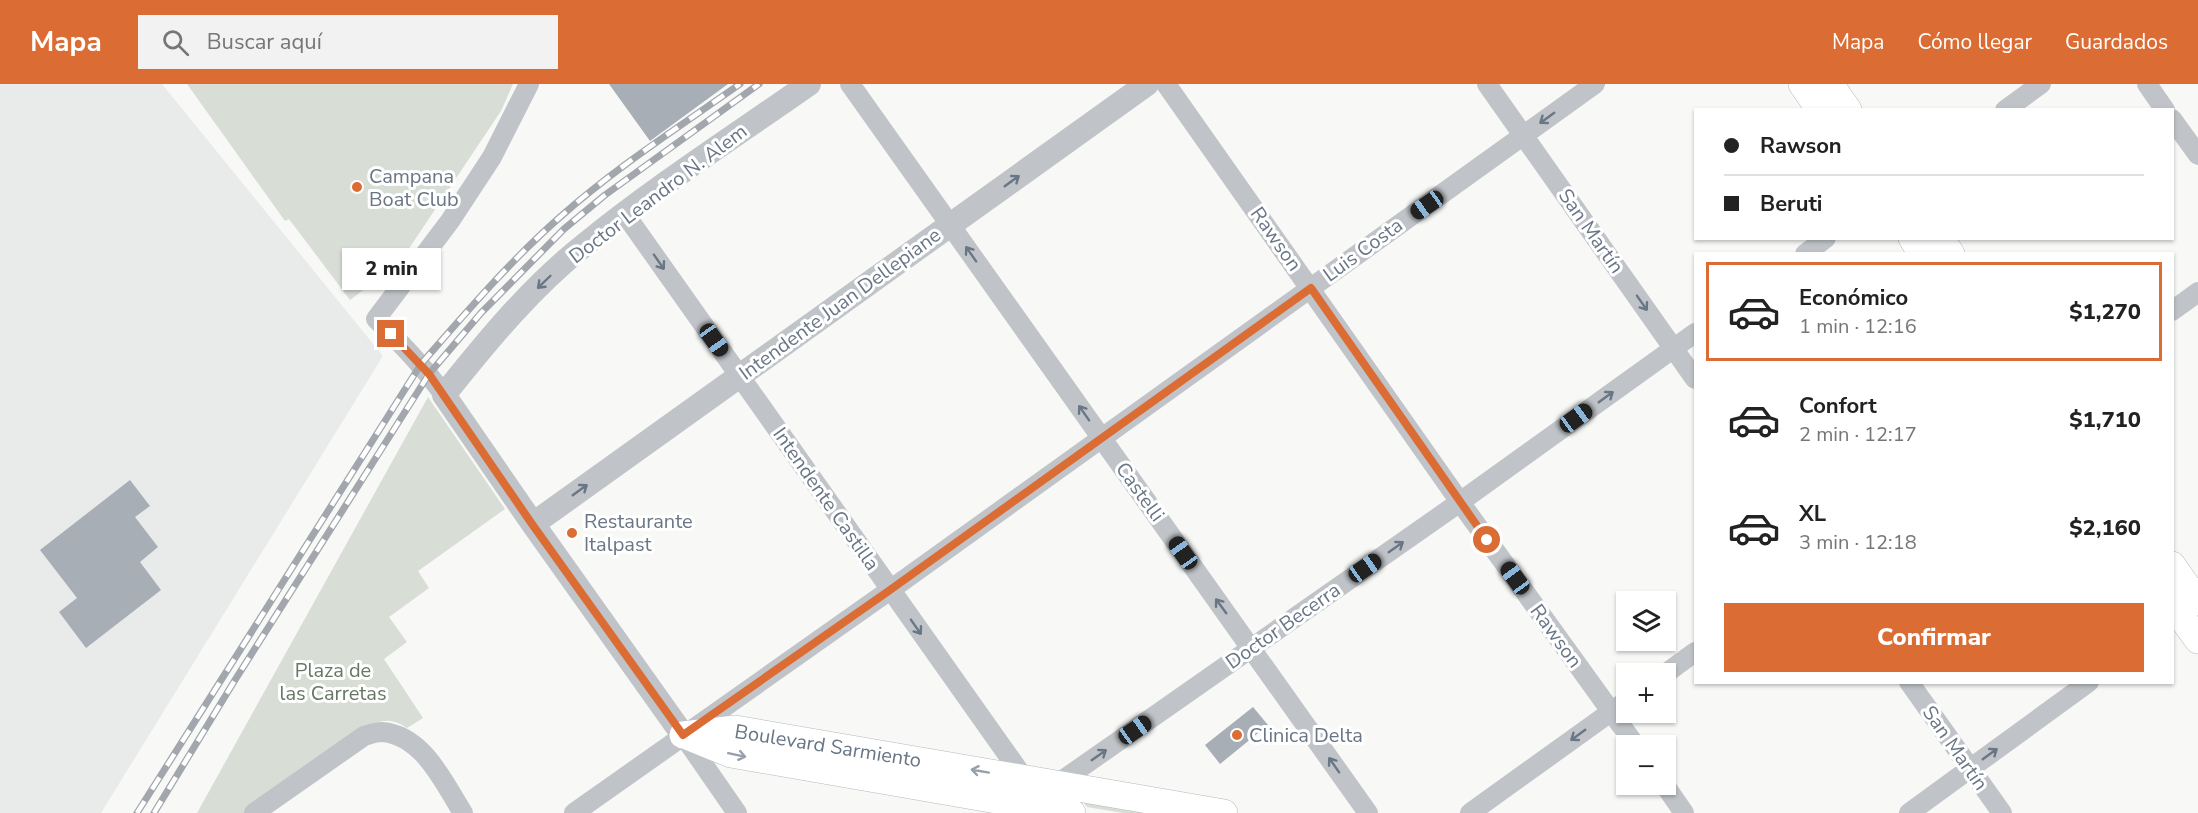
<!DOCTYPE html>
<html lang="es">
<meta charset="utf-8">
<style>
body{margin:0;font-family:"Nunito Sans",sans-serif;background:#f2f2f2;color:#222;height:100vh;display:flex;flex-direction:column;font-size:22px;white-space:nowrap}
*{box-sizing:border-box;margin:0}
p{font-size:20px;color:#767676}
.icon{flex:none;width:33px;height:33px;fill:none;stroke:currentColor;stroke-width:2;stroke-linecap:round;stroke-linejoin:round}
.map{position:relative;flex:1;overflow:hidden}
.panel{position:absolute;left:1694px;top:168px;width:480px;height:432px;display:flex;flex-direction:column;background:#fff;border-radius:0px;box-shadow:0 2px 4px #0004}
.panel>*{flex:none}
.top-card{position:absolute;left:1694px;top:24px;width:480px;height:132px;border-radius:0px;box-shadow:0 2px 4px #0004;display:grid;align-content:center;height:132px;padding:0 30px;background:#fff}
.controls{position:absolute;left:1616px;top:507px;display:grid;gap:12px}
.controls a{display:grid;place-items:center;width:60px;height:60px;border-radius:0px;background:#fff;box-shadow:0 2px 4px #0004;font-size:30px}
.end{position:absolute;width:27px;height:27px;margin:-14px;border:8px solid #db6c34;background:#fff;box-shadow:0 0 0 3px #fff}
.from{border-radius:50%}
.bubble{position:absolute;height:42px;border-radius:0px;background:#fff;box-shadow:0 2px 4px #0004;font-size:20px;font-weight:800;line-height:42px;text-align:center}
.car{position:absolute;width:18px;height:36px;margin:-18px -9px;border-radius:8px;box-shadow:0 0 4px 2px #0007;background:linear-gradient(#222 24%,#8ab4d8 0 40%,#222 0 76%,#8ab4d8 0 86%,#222 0)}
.top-card b{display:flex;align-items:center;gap:21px;height:57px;font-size:22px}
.top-card b+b{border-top:2px solid #e0e0e0}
.top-card i{width:15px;height:15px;background:#222}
ul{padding:10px 0 0;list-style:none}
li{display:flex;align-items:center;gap:18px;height:99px;margin:0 12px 9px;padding:0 18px;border:3px solid transparent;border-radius:0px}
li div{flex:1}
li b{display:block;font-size:22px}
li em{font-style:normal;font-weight:800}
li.on{border-color:#db6c34}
li>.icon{width:54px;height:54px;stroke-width:1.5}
.action{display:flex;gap:12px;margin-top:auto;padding:12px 30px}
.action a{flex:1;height:69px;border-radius:0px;background:#db6c34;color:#fff;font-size:24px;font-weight:800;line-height:69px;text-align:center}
header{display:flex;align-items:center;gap:36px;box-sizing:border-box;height:84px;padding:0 30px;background:#db6c34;color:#fff}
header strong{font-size:28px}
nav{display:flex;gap:33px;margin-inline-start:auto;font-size:21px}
.search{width:420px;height:54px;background:#f2f2f2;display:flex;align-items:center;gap:15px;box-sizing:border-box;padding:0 21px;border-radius:0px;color:#767676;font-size:22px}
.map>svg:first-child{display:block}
</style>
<header>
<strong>Mapa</strong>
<div class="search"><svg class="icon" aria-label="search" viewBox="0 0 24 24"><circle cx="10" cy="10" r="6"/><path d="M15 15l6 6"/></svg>Buscar aquí</div>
<nav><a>Mapa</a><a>Cómo llegar</a><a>Guardados</a></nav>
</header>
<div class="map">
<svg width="2198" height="729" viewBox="0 0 2198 729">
<rect width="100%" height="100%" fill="#f8f9f6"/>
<!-- built -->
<path fill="#e9ebea" d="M0,0H162L383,272L101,729H0Z"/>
<!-- green -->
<path fill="#d8ddd6" d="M187,0H513L501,27L400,178L350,216L289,135L285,137Z
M428,313L505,425L418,487L429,504L389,533L407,558L384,575L423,634L407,644C391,633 380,636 364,644L245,729H197Z
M1083,718L1173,729H1123L1087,723Z"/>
<!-- building -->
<path fill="#a7aeb6" d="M609,0H728L650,57Z
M130,396L150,422L135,433L158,463L140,478L161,506L86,564L59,528L77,514L40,466Z
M1253,623L1268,641L1220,680L1205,661Z"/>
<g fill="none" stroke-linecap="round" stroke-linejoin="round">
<!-- secondary casing -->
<g stroke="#b5b9bf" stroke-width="28">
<path id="secondary" d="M1802,0L1820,26
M1830,0L1848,26
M1912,154L1922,170
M1940,154L1951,170
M2172,481L2198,518
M2172,520L2198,556
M683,651L735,645L1224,729
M687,652L731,670L1072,729"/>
</g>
<!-- minor -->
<path stroke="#c0c4c8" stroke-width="20" d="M850,0L1368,729
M1166,0L1460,418L1636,662
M1487,0L1695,295
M2147,0L2165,26
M2005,26L2041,0
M2172,35L2198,71
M625,130L1029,701
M1805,170L1826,154
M2172,227L2198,208
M444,311C424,283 401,259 376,235L450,137L492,73L529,0
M1665,590L1695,568
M1909,598L2002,729
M683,651L737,729
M1664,700L1684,729
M1050,705L1460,418L1695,249
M254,729L364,652C370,650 376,648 382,648C423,651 444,699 463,729
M574,729L890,506L1595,0
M1470,729L1626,617
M1909,729L2089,598"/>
<!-- tertiary -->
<path stroke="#c0c4c8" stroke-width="24" d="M533,440L1147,0
M683,651L533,440L444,311C487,257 532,202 587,159C657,102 735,52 809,0"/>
<!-- secondary -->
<use href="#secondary" stroke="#fff" stroke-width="27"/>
<!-- rail casing -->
<g stroke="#a2a7ae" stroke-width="7">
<path id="rail" d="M137,729L421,280C465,230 509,178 559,134C615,84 679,43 740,0
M154,729L235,596L429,290L481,229L564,145L605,111L759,0"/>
</g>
<!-- rail -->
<use href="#rail" stroke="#fff" stroke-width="4.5" stroke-dasharray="14" stroke-linecap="butt"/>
</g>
<!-- one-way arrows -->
<defs><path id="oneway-shaft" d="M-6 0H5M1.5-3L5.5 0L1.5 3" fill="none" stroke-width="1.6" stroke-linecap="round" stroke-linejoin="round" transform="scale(1.5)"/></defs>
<g stroke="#697686">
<use href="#oneway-shaft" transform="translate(1547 34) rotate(144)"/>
<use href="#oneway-shaft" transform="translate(1012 97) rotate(-36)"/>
<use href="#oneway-shaft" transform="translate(971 170) rotate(-125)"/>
<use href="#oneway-shaft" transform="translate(659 178) rotate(55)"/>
<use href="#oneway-shaft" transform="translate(544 198) rotate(136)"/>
<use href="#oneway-shaft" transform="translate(1642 219) rotate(55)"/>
<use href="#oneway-shaft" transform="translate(1606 313) rotate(-36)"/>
<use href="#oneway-shaft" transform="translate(1084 329) rotate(-125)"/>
<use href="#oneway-shaft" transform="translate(580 406) rotate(-36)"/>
<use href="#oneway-shaft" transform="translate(1396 463) rotate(-35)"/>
<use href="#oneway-shaft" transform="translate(1221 522) rotate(-126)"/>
<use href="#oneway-shaft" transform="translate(916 543) rotate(55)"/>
<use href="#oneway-shaft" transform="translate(1578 651) rotate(144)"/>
<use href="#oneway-shaft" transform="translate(1990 670) rotate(-36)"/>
<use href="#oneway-shaft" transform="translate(1099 671) rotate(-35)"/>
<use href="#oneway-shaft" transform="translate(1334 681) rotate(-125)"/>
</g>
<g stroke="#969faa">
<use href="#oneway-shaft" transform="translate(737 671) rotate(12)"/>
<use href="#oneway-shaft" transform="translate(980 687) rotate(-170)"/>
</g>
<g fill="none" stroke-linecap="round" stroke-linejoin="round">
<!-- route -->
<path stroke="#db6c34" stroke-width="8" d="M391,250L429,290L532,440L683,651L890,506L1311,204L1487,456"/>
</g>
<!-- markers -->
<g fill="#db6c34" stroke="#fff" stroke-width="2">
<circle cx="357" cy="103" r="6"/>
<circle cx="572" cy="449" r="6"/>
<circle cx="1237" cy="651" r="6"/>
</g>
<g text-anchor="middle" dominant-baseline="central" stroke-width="6" stroke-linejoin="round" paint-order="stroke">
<!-- poi labels -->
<g font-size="20" fill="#697686" stroke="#fff" text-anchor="start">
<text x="369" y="92">Campana<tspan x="369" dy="23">Boat Club</tspan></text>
<text x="584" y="437">Restaurante<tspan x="584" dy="23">Italpast</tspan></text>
<text x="1249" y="651">Clinica Delta</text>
</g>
<!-- street labels -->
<g font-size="20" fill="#697686" stroke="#fff">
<text transform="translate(658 110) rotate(-37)">Doctor Leandro N. Alem</text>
<text transform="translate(1591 147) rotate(55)">San Martín</text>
<text transform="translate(1276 155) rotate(55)">Rawson</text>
<text transform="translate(1363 166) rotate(-36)">Luis Costa</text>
<text transform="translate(840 220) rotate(-36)">Intendente Juan Dellepiane</text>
<text transform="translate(1140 408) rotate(54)">Castelli</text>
<text transform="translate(826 415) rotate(55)">Intendente Castilla</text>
<text transform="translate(1283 542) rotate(-35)">Doctor Becerra</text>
<text transform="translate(1556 552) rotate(54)">Rawson</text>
<text transform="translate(828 662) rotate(9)">Boulevard Sarmiento</text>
<text transform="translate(1955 664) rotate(55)">San Martín</text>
</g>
<!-- park labels -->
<g font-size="20" fill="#667864" stroke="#fff">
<text x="333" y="586">Plaza de<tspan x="333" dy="23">las Carretas</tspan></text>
</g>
</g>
</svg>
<div class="controls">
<a><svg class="icon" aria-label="layers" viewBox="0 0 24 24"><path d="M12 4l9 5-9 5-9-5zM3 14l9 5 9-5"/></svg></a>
<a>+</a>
<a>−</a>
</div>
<i class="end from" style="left:1487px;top:456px"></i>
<i class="end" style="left:391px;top:250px"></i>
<div class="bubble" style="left:342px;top:164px;width:99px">2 min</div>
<i class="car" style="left:1427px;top:121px;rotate:235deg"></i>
<i class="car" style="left:714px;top:256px;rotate:145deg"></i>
<i class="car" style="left:1576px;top:334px;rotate:54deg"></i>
<i class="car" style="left:1183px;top:469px;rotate:325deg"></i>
<i class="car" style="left:1365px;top:484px;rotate:55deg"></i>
<i class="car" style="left:1515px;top:494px;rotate:324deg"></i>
<i class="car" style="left:1135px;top:646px;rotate:55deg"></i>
<div class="top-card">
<b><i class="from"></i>Rawson</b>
<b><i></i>Beruti</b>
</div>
<section class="panel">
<ul>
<li class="on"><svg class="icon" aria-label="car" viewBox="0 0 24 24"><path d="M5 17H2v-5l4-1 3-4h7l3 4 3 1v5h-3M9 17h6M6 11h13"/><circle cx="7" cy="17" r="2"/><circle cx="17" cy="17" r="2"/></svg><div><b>Económico</b><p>1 min · 12:16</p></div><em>$1,270</em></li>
<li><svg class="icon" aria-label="car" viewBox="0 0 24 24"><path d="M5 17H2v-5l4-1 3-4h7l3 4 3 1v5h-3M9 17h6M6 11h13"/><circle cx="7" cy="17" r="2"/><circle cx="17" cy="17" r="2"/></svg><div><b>Confort</b><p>2 min · 12:17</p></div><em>$1,710</em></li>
<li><svg class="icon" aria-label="car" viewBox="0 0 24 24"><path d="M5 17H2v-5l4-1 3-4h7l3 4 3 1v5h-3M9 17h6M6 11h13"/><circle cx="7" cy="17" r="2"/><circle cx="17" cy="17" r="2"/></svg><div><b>XL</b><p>3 min · 12:18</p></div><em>$2,160</em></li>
</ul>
<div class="action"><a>Confirmar</a></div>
</section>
</div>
